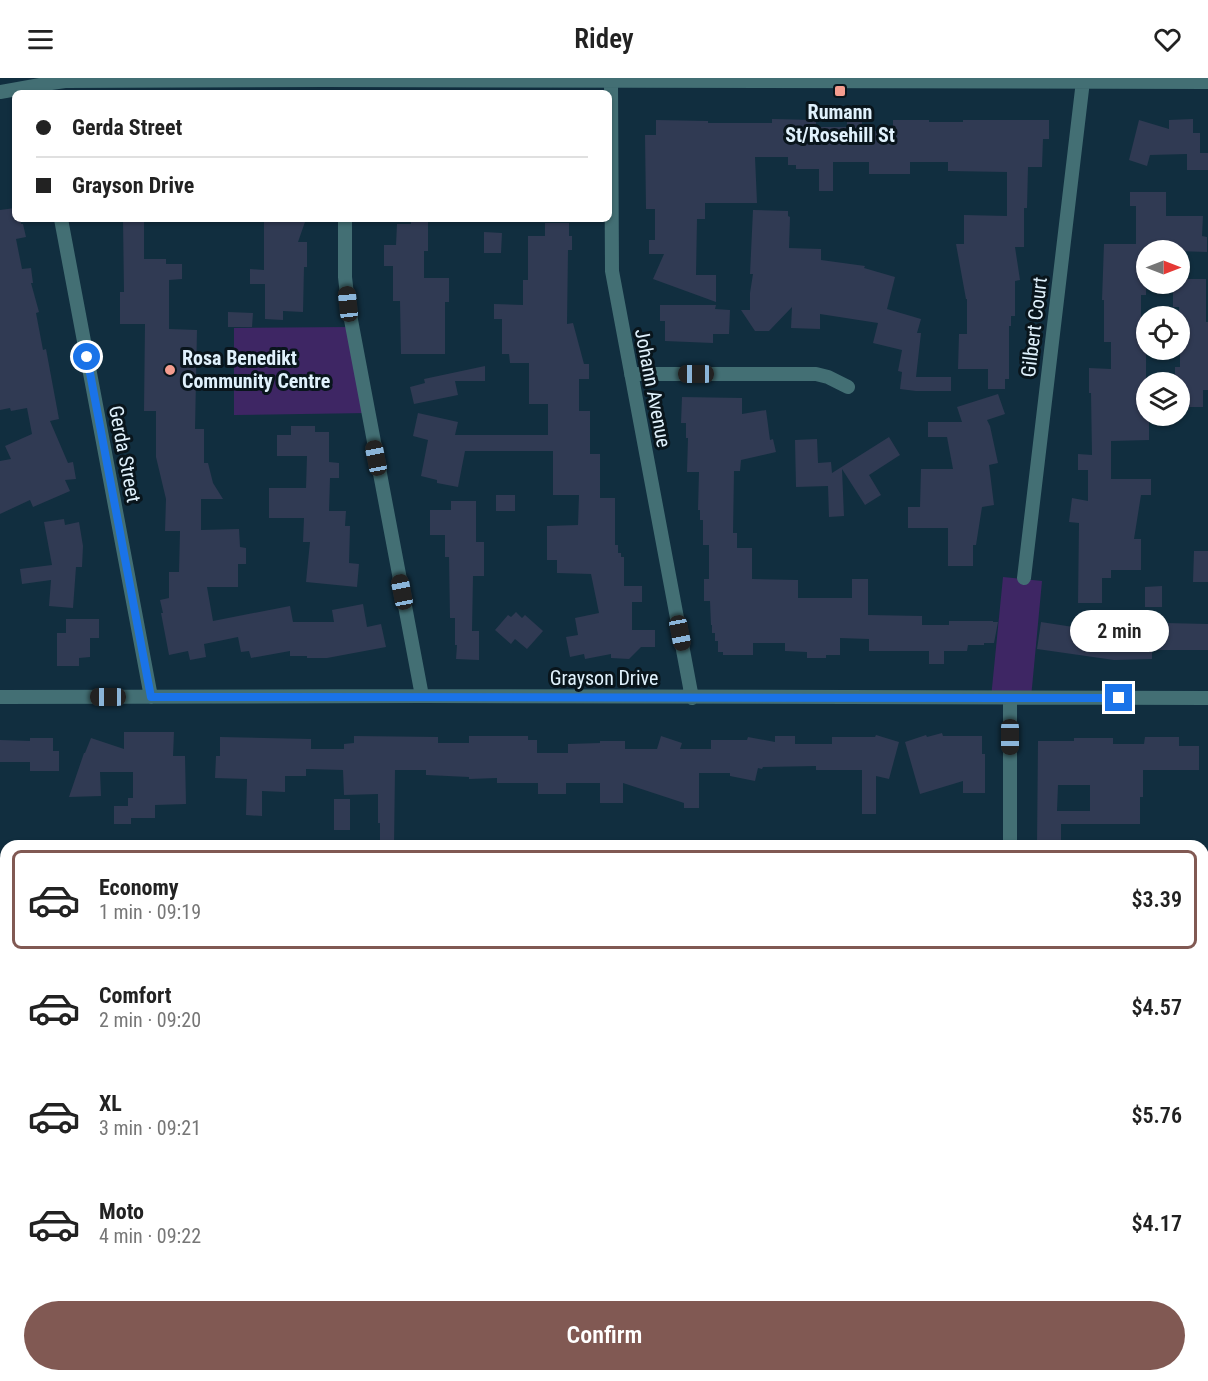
<!DOCTYPE html>
<meta charset="utf-8">
<style>
body{margin:0;font-family:"Roboto Condensed",sans-serif;background:#f2f2f2;color:#222;height:100vh;display:flex;flex-direction:column;font-size:22px;white-space:nowrap}
*{box-sizing:border-box;margin:0}
p{font-size:20px;color:#767676}
.icon{flex:none;width:33px;height:33px;fill:none;stroke:currentColor;stroke-width:2;stroke-linecap:round;stroke-linejoin:round}
.map{position:relative;flex:1;overflow:hidden}
.panel{position:absolute;left:0px;top:762px;width:1209px;height:542px;display:flex;flex-direction:column;background:#fff;border-radius:18px 18px 0 0;box-shadow:0 2px 4px #0004}
.panel>*{flex:none}
.guide{position:absolute;left:12px;top:12px;width:600px;height:132px;border-radius:9px;box-shadow:0 2px 4px #0004;display:grid;align-content:center;height:132px;padding:0 24px;background:#fff}
.needle{width:39px;rotate:90deg}
.tools{position:absolute;left:1136px;top:162px;display:grid;gap:12px}
.tools a{display:grid;place-items:center;width:54px;height:54px;border-radius:50%;background:#fff;box-shadow:0 2px 4px #0004;font-size:30px}
.end{position:absolute;width:27px;height:27px;margin:-14px;border:8px solid #1a73e8;background:#fff;box-shadow:0 0 0 3px #fff}
.from{border-radius:50%}
.bubble{position:absolute;height:42px;border-radius:21px;background:#fff;box-shadow:0 2px 4px #0004;font-size:20px;font-weight:600;line-height:42px;text-align:center}
.car{position:absolute;width:18px;height:36px;margin:-18px -9px;border-radius:8px;box-shadow:0 0 4px 2px #0007;background:linear-gradient(#222 24%,#8ab4d8 0 40%,#222 0 76%,#8ab4d8 0 86%,#222 0)}
.guide b{display:flex;align-items:center;gap:21px;height:57px;font-size:22px}
.guide b+b{border-top:2px solid #e0e0e0}
.guide i{width:15px;height:15px;background:#222}
ul{padding:10px 0 0;list-style:none}
li{display:flex;align-items:center;gap:18px;height:99px;margin:0 12px 9px;padding:0 12px;border:3px solid transparent;border-radius:9px}
li div{flex:1}
li b{display:block;font-size:22px}
li em{font-style:normal;font-weight:600}
li.selected{border-color:#815953}
li>.icon{width:54px;height:54px;stroke-width:1.5}
.primary-button{display:flex;gap:12px;margin-top:auto;padding:12px 24px}
.primary-button a{flex:1;height:69px;border-radius:36px;background:#815953;color:#fff;font-size:24px;font-weight:600;line-height:69px;text-align:center}
header{display:flex;justify-content:space-between;align-items:center;height:78px;padding:0 24px;background:#fff;font-size:27px;font-weight:600}
.map>svg:first-child{display:block}
</style>
<header><svg class="icon" aria-label="menu" viewBox="0 0 24 24"><path d="M4 6h16M4 12h16M4 18h16"/></svg>Ridey<svg class="icon" aria-label="heart" viewBox="0 0 24 24"><path d="M12 20l-8-8c-3-5 5-10 8-4 3-6 11-1 8 4z"/></svg></header>
<div class="map">
<svg width="1208" height="1303" viewBox="0 0 1208 1303">
<rect width="100%" height="100%" fill="#112e3f"/>
<!-- built -->
<path fill="#153b50" d="M0,1019H6V1293L0,1258Z
M7,1298H450V1303H8Z"/>
<!-- green -->
<path fill="#3e2664" d="M351,249L368,335L234,337V250Z
M1003,499L1042,503L1031,620H991Z
M450,1298H848L853,1303H450Z"/>
<!-- building -->
<path fill="#303a53" fill-rule="evenodd" d="M772,41L816,42V49H847V42H862V53H893V42H929V44H963V42H1049V61H1043L1042,89H1028L1027,130H1024V169H1015L1020,202L1015,203V238H1011V248H1009V301H1005V311H988V291H958L959,256H967V221H966L956,166H964V137L1007,138V94L948,93V84H910V96H869V84H833V113H819V91H796V87H788V79H755L757,125H705V141H697L696,197H716V224L653,201L664,176H649V162H655V131H646L645,57H656V42L708,43V45H772Z
M1193,41V55H1200V75H1208V92H1187V76L1150,77L1147,88L1129,82L1139,42L1169,51V42Z
M1130,114H1166V138H1203L1202,158L1207,159V174L1146,172V217H1141V245H1146V304H1143L1142,335H1146V338H1149V362L1111,363V401H1151V417H1141L1134,461H1141V492H1111V500H1102V525H1078L1079,445L1069,444L1072,420L1088,423V392H1078V376L1092,377L1091,315H1089V290L1111,291V264H1104V222H1102L1104,166H1136V128H1130Z
M15,130V141H20L21,146H23L26,159L16,161L22,191L31,190L33,205H31L39,234L36,235L43,272L46,271L59,341L50,343L68,385L73,384L76,401L65,402L70,413L33,429L30,422L0,436V383L11,381L5,368L32,356L27,330L11,333L10,330L0,332V132Z
M753,132L788,133V138L790,139L789,170L821,171V182L865,188L864,190L895,199L887,231L921,241L917,255H921L916,299H951V313H916L900,311L902,294L898,293L902,272L873,265L878,245L820,236V251L791,250L792,229L769,253H755L741,232H750V215L753,196H750Z
M123,141H144V181H166V186H182V201L169,202V251L197,252L195,351H204V385H208L213,405L223,421H201V452L239,451L240,469L246,470V486H238V509H207L213,543L290,528L293,544H334L332,532L363,526L367,549L381,546L386,569L327,580H307V578H290V573L251,580L249,573L241,574L238,559L204,566L206,579L190,582L188,573L169,577L161,535H163L160,522L169,520V494H179L180,453H165L166,421L156,379V333H144L145,246H120V214H124Z
M264,141H306L298,164H307V189H304L303,234L283,233V242L265,241V206H250V191L264,192Z
M411,141H428V173H424V200H449V224H445V276H401L400,223H393V188H384V167H396L397,146H411Z
M545,145H569V158H572V172H568L567,246L573,245L584,286H589V301H579V333H590V376H600V420H615V467H618V475H621V479H624V508H642V524H632V552H655V569H641L629,581L611,580V576L585,581L584,576L570,579L566,559L578,557L575,540L599,535L591,496L557,495V482H547V448L578,447L579,417H553V373H465L458,409L437,405V402L421,398L428,362L413,358L418,335L458,344L455,357H548V326H529V285H510L509,276H502V241H494V226L523,227V202H528V158H545Z
M484,154L502,155L501,175H484Z
M1179,201H1206V244H1208V312H1203V329H1183V309H1179V304H1175V289H1180V259L1179,229H1173V206H1179Z
M660,227H716L715,231L730,232L729,256H713V265L665,263V243H660Z
M228,234L253,235L252,249H228Z
M485,288V303H455L458,317L414,326L410,309L425,305L424,301Z
M998,316L1005,336L987,342L990,348L998,385L989,387L994,427L982,429L976,467H973V488H948V450H908V429H920L921,391H953L947,359H928V344H962L957,329Z
M682,319L742,320V336L766,332L770,362L773,361L776,374L741,382L740,393H734L733,455H737V470H752V501L798,502V520H852V501H868V537L922,538V547H949V543H993V544H998L994,565H984V567H968L967,573H944V586H929V573H869V561L840,560V577H826V580H807V574L785,573V565H753V577H723V574H718V563H715V555H712V547H711L710,523H704V501H709V467H703V442H700V432H698L699,394H687L688,360H686V345H681Z
M291,348H315V354H329V384L339,385V400H330L329,433H346L345,448H350L349,485L359,486L357,509L306,504L310,464H303L304,440H269V410H306L307,378H277V357H291Z
M889,359L900,377L869,397L881,417L865,427L842,391L844,438L829,439L828,408L796,409L795,362L817,361L818,385L831,384L832,395Z
M496,417H515V433H496Z
M451,423H476V464H484V498H473L472,553H479V582L456,581L457,567H455V540H450L449,479H445V457H430V432H451Z
M64,441L65,447L79,444L83,468L82,489H76L73,530L49,528L51,502L22,506L20,491L52,487L44,444Z
M1194,473H1208V504H1193Z
M1162,508V529H1145V509Z
M516,534L522,540L525,537L543,553L527,571L515,561L511,566L495,552L508,537L511,539Z
M66,541H99V560H90V579L79,580V588H57V555H66Z
M1041,544L1099,553L1098,558L1165,557V545L1208,546V572H1152V581L1114,582L1037,571Z
M124,654H174L173,678H185L186,726L155,727V740H131V746H114V728H128V720H133V694H100L101,718L69,719L84,675H85L91,660L124,671Z
M942,655L943,658H982V676H985V715H963V703L920,716L905,664L926,657L927,659Z
M876,657L899,664L889,701L876,698V736H862V692H816V688L763,689L762,691L758,690L755,703L730,698V695H699V730H684V725L623,705V725H600V705H566V716H538V705H497V700L469,701V699L426,697V692H395L394,768H380V745H378V716L344,717L343,692L306,691V698H285V714L262,713V738L246,737L247,701L215,700L216,678H220V659L311,661V671H344V666L354,665V658L438,659V665H469V658H528V662H537V675H568V666L600,665V663H625V671H657L661,658L682,665L680,671H711V662H747L748,659L775,664V658H795V666H832V659H875Z
M1145,659H1179V668H1199V692H1143V719H1140V746H1061V768H1037L1038,663H1074V660H1113V666H1144ZM1058,707H1090V733H1057Z
M30,660H53V673H59V693H30V684H0V662L30,663Z
M334,721H350V752H334Z"/>
<g fill="none" stroke-linecap="round" stroke-linejoin="round">
<!-- minor -->
<path stroke="#436f74" stroke-width="14" d="M611,3L612,193L692,620
M0,14L51,5L65,3L324,2L1208,4
M61,141L151,619
M345,141V199L348,226L422,618
M631,296H816L828,299L848,309
M1024,500L1083,3
M0,619L422,618L1208,620
M1010,768V620
M0,887H6
M1203,887H1208
M1203,1105L1208,1110
M1029,1298L1035,1303"/>
</g>
<g fill="none" stroke-linecap="round" stroke-linejoin="round">
<!-- route -->
<path stroke="#1a73e8" stroke-width="8" d="M87,279L151,619L1119,620"/>
</g>
<!-- markers -->
<g fill="#f59d8f" stroke="#09151c" stroke-width="2">
<rect x="834" y="7" width="12" height="12" rx="3"/>
<circle cx="170" cy="292" r="6"/>
</g>
<g text-anchor="middle" dominant-baseline="central" stroke-width="6" stroke-linejoin="round" paint-order="stroke">
<!-- poi labels -->
<g font-size="20" font-weight="bold" fill="#e0f1fc" stroke="#09151c">
<text x="840" y="34">Rumann<tspan x="840" dy="23">St/Rosehill St</tspan></text>
<text x="182" y="280" text-anchor="start">Rosa Benedikt<tspan x="182" dy="23">Community Centre</tspan></text>
</g>
<!-- street labels -->
<g font-size="20" fill="#e0f1fc" stroke="#09151c">
<text transform="translate(1034 249) rotate(-83)">Gilbert Court</text>
<text transform="translate(653 310) rotate(79)">Johann Avenue</text>
<text transform="translate(125 376) rotate(79)">Gerda Street</text>
<text x="604" y="600">Grayson Drive</text>
</g>
</g>
</svg>
<div class="tools">
<a><svg class="needle" viewBox="-14 -14 28 28"><path d="M0-13l5 13h-10z" fill="#e53935"/><path d="M0 13l5-13h-10z" fill="#767676"/></svg></a>
<a><svg class="icon" aria-label="locate" viewBox="0 0 24 24"><circle cx="12" cy="12" r="6"/><path d="M12 2v4M12 18v4M2 12h4M18 12h4"/></svg></a>
<a><svg class="icon" aria-label="layers" viewBox="0 0 24 24"><path d="M12 4l9 5-9 5-9-5zM3 14l9 5 9-5"/></svg></a>
</div>
<i class="end from" style="left:87px;top:279px"></i>
<i class="end" style="left:1119px;top:620px"></i>
<div class="bubble" style="left:1070px;top:532px;width:99px">2 min</div>
<i class="car" style="left:348px;top:226px;rotate:354deg"></i>
<i class="car" style="left:696px;top:296px;rotate:270deg"></i>
<i class="car" style="left:376px;top:380px;rotate:349deg"></i>
<i class="car" style="left:402px;top:514px;rotate:349deg"></i>
<i class="car" style="left:680px;top:555px;rotate:169deg"></i>
<i class="car" style="left:108px;top:619px;rotate:270deg"></i>
<i class="car" style="left:1010px;top:659px;rotate:180deg"></i>
<div class="guide">
<b><i class="from"></i>Gerda Street</b>
<b><i></i>Grayson Drive</b>
</div>
<section class="panel">
<ul>
<li class="selected"><svg class="icon" aria-label="car" viewBox="0 0 24 24"><path d="M5 17H2v-5l4-1 3-4h7l3 4 3 1v5h-3M9 17h6M6 11h13"/><circle cx="7" cy="17" r="2"/><circle cx="17" cy="17" r="2"/></svg><div><b>Economy</b><p>1 min · 09:19</p></div><em>$3.39</em></li>
<li><svg class="icon" aria-label="car" viewBox="0 0 24 24"><path d="M5 17H2v-5l4-1 3-4h7l3 4 3 1v5h-3M9 17h6M6 11h13"/><circle cx="7" cy="17" r="2"/><circle cx="17" cy="17" r="2"/></svg><div><b>Comfort</b><p>2 min · 09:20</p></div><em>$4.57</em></li>
<li><svg class="icon" aria-label="car" viewBox="0 0 24 24"><path d="M5 17H2v-5l4-1 3-4h7l3 4 3 1v5h-3M9 17h6M6 11h13"/><circle cx="7" cy="17" r="2"/><circle cx="17" cy="17" r="2"/></svg><div><b>XL</b><p>3 min · 09:21</p></div><em>$5.76</em></li>
<li><svg class="icon" aria-label="car" viewBox="0 0 24 24"><path d="M5 17H2v-5l4-1 3-4h7l3 4 3 1v5h-3M9 17h6M6 11h13"/><circle cx="7" cy="17" r="2"/><circle cx="17" cy="17" r="2"/></svg><div><b>Moto</b><p>4 min · 09:22</p></div><em>$4.17</em></li>
</ul>
<div class="primary-button"><a>Confirm</a></div>
</section>
</div>
